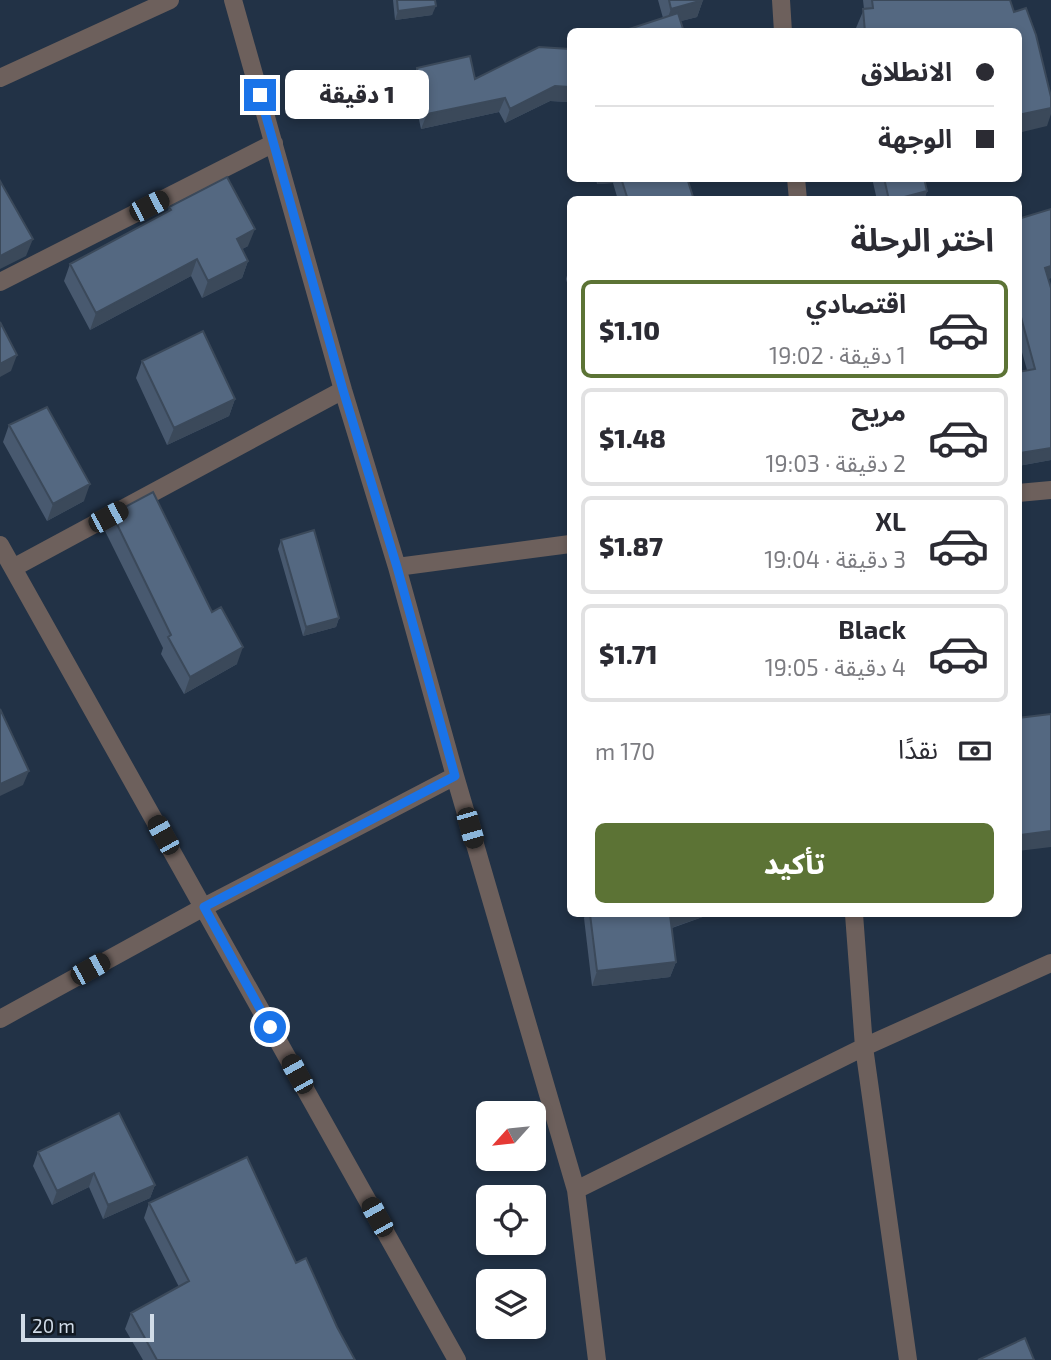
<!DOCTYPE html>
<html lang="ar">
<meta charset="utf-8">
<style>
body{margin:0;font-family:"Exo 2","Noto Sans Arabic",sans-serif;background:#f7f7f7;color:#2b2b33;direction:rtl;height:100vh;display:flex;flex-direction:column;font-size:26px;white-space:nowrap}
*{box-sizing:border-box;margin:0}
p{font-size:23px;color:#7c7c81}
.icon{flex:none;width:38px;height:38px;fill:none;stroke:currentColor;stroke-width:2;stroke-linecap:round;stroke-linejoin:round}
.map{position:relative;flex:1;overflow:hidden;direction:ltr}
.side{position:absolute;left:567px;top:196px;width:455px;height:721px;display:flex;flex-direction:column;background:#fff;border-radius:10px;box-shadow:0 4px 10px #0003;direction:rtl}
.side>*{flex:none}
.guide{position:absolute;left:567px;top:28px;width:455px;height:154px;border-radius:10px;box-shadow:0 4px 10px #0003;direction:rtl;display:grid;align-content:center;height:154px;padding:0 28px;background:#fff}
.needle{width:46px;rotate:243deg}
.buttons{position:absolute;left:476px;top:1101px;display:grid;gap:14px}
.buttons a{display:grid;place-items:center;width:70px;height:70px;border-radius:10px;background:#fff;box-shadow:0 4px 10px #0003;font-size:35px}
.scale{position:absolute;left:21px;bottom:18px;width:133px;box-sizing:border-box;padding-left:7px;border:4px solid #d1dce8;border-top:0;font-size:19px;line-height:24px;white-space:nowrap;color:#d1dce8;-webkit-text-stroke:5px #121a22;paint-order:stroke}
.end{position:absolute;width:32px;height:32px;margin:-16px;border:9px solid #1a73e8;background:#fff;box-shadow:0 0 0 4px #fff}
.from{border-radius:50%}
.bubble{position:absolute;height:49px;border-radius:10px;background:#fff;box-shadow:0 4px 10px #0003;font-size:23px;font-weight:800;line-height:49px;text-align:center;direction:rtl}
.car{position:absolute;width:21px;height:42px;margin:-21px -10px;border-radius:9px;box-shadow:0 0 5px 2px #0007;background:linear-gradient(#222 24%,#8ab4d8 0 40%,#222 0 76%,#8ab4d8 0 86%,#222 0)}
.guide b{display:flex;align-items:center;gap:24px;height:66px;font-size:26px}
.guide b+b{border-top:2px solid #e1e1e2}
.guide i{width:18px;height:18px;background:#2b2b33}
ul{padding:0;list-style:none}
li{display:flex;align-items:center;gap:21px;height:98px;margin:0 14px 10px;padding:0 14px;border:4px solid #e1e1e2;border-radius:10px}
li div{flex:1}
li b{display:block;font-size:26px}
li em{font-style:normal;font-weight:800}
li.selected{border-color:#5c7335}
li>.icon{width:63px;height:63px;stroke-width:1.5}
h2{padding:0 28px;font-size:32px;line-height:84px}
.pay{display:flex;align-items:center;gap:18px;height:77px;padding:0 28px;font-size:26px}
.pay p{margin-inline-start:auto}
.primary-button{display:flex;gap:14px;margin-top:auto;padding:14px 28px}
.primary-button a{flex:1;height:80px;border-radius:10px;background:#5c7335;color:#fff;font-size:28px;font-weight:800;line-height:80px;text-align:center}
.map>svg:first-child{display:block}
</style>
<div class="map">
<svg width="1051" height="1360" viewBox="0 0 1051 1360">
<rect width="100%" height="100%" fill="#223246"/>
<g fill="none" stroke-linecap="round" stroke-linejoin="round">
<!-- minor -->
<path stroke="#6d605c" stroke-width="18" d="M233,0L343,390L397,567L455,776L576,1190L597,1360
M781,0L783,32
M0,78L170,0
M796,178L798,200
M0,282L274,143
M1018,493L1051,490
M0,545L457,1360
M397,567L570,544
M13,568L343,390
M854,914L864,1047L908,1360
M0,1019L204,907L455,776
M576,1190L864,1047L1051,963"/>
</g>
<!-- wall -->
<path fill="#48596f" d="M393,0H435L432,15L395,20Z
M658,0H703L697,17L681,21L663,18Z
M863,0H1010L1047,126L1018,32H856V28L864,9Z
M570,49V102L550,101L505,123L499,112L421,129L411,82L417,68L475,79Z
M596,178H687L694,200H618L613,183L597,184Z
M872,178H924L927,191L924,200H877Z
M169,207L248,246L242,249L248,261L242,278L202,298L191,276L90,330L64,281L70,264L168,212Z
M1051,209V278L1048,279L1051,289V460L1018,466V372L1027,370L1018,338V219Z
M570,265V293L566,279Z
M142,361L235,399L229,416L167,445L136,378Z
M9,425L84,501L47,521L3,442Z
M112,514L237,664L184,694L161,654L163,648L105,531Z
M281,540L339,618L336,627L303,636L278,549Z
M570,670V688L568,676Z
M586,914H711L672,928L676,962L670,977L592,986L584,918Z
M38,1152L155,1185L150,1198L103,1219L89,1187L52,1205L33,1166Z
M149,1203L296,1263L337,1327L355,1360H143L125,1329L131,1313L179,1287L144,1218Z"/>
<!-- shaded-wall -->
<path fill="#3b495a" d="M703,0L697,17L665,25L671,9Z
M436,6L432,15L395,20L398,11Z
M555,86L570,87V102L550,101L505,123L510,109Z
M505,98L499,112L421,129L427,114Z
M1051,108V114L1047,126L1018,133V115Z
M599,178H615L613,183L597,184Z
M927,191L924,200H893Z
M255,229L248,246L230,256L237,239Z
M33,239L26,256L0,269V256Z
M197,259L191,276L90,330L96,313Z
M248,261L242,278L202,298L208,281Z
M1051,266V278L1041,281L1045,268Z
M17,355L11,371L0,377V364Z
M235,399L229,416L167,445L174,428Z
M1051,448V460L1018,466V457L1020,453Z
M90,484L84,501L47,521L53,504Z
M339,618L336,627L303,636L306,627Z
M243,647L237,664L184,694L190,677Z
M29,771L23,785L0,796V784Z
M1051,831V847L1018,851V839L1020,835Z
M675,914H711L665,930L670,915Z
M676,962L670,977L592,986L597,971Z
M94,1173L89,1187L52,1205L57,1191Z
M155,1185L150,1198L103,1219L108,1205Z"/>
<!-- building -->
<path fill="#546881" stroke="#3b495a" stroke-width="2" d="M397,0H435L436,6L398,11Z
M669,0H703L671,9Z
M872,0H1010L1014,12L1026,8L1036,35L1051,97V108L1018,115V32H865L863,9L873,8Z
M678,13L684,32H620Z
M539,47L570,49V87L555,86L510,109L505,98L427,114L417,68L470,56L475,79Z
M227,177L255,229L237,239L248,261L208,281L197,259L96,313L70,264L171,210L169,207Z
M621,178H687L694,200H628Z
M884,178H924L927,191L893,200H889Z
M0,181L33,239L0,256Z
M1051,209V266L1045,268L1051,288V448L1020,453L1018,444V372L1035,369L1018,306V219Z
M0,322L17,355L0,364Z
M203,331L235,399L174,428L142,361Z
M47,407L90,484L53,504L9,425Z
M153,492L212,612L221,607L243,647L190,677L168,637L171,635L112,514Z
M314,530L339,618L306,627L281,540Z
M0,709L29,771L0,784Z
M1051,714V831L1020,835L1018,820V718Z
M590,914H675L670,915L676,962L597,971Z
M119,1113L155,1185L108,1205L94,1173L57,1191L38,1152Z
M247,1157L296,1263L306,1258L337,1327L355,1360H157L131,1313L189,1281L149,1203Z
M1025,1338L1034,1360H978Z"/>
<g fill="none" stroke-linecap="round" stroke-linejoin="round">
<!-- route -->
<path stroke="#1a73e8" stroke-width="9" d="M260,95L343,390L397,567L455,776L204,907L270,1027"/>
</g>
</svg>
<div class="buttons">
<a><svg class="needle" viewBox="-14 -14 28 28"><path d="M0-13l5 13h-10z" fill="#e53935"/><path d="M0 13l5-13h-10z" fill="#7c7c81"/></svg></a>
<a><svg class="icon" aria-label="locate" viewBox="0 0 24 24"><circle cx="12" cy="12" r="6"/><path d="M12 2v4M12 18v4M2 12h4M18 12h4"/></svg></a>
<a><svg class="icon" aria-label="layers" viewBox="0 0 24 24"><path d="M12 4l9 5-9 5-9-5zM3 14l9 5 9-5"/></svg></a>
</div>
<div class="scale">20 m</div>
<i class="end from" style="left:270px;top:1027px"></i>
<i class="end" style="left:260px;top:95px"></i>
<div class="bubble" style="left:285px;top:70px;width:144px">1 دقيقة</div>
<i class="car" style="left:149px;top:206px;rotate:63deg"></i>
<i class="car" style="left:108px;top:517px;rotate:62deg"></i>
<i class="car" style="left:470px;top:828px;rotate:164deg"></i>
<i class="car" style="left:163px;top:835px;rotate:331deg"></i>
<i class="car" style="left:90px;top:969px;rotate:61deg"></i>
<i class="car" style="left:297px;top:1074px;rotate:331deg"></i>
<i class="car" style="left:377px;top:1217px;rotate:331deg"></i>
<div class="guide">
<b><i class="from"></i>الانطلاق</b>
<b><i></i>الوجهة</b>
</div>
<section class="side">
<h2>اختر الرحلة</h2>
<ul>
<li class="selected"><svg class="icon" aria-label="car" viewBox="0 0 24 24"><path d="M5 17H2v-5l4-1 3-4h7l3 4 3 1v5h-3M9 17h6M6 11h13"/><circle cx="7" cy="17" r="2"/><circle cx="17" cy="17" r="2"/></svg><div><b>اقتصادي</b><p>1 دقيقة · 19:02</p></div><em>$1.10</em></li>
<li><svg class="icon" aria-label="car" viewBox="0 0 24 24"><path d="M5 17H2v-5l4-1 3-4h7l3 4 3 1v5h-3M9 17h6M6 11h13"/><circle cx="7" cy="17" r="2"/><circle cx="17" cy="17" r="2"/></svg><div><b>مريح</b><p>2 دقيقة · 19:03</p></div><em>$1.48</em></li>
<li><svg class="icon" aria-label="car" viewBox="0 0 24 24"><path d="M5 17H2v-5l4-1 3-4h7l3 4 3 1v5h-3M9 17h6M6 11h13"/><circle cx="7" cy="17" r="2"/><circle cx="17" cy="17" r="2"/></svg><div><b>XL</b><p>3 دقيقة · 19:04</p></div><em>$1.87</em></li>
<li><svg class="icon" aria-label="car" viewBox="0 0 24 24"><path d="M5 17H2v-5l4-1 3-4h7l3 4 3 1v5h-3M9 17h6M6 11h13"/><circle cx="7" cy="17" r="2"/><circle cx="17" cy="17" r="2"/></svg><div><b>Black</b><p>4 دقيقة · 19:05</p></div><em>$1.71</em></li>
</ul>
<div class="pay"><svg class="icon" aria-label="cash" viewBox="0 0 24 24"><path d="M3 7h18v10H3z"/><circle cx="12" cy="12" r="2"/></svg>نقدًا<p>170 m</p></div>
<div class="primary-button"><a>تأكيد</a></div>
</section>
</div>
